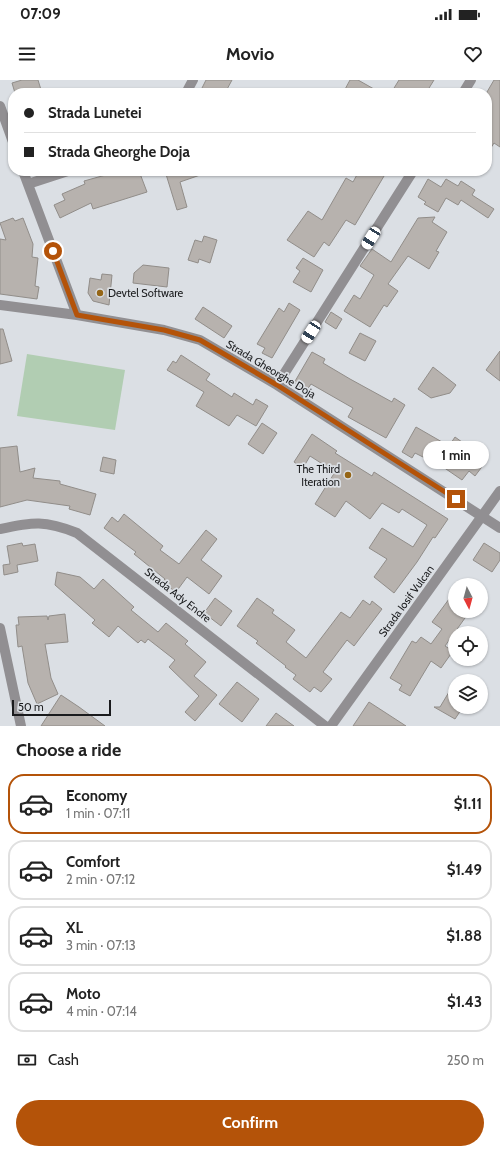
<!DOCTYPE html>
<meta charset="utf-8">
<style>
body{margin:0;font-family:Cabin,sans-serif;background:#f6f6f6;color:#222;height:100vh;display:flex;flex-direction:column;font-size:15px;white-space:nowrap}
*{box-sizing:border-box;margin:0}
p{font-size:13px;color:#767676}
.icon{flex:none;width:22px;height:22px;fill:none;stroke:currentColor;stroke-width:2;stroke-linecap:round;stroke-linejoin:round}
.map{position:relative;height:646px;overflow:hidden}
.details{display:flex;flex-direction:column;background:#fff;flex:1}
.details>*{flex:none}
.banner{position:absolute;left:8px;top:8px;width:484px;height:88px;border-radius:16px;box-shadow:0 1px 3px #0004;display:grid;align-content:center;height:88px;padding:0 16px;background:#fff}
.needle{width:26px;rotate:174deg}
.fabs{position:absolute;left:448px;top:498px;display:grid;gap:8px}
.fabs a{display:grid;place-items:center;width:40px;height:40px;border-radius:50%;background:#fff;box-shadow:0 1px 3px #0004;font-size:20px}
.scale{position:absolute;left:12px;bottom:10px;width:99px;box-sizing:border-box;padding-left:4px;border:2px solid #1a1b1d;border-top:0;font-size:11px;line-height:14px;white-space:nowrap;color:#1a1b1d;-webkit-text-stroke:3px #dbdfe4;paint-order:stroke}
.end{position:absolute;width:18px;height:18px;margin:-9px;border:5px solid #b45309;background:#fff;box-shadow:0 0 0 2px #fff}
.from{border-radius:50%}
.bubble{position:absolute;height:28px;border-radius:14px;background:#fff;box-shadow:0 1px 3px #0004;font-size:13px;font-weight:700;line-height:28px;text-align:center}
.car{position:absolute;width:12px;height:24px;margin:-12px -6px;border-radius:5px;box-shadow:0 0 3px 1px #0007;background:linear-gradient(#fff 24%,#345 0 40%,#fff 0 76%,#345 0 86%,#fff 0)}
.banner b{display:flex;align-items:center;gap:14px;height:38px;font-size:15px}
.banner b+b{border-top:1px solid #e0e0e0}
.banner i{width:10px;height:10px;background:#222}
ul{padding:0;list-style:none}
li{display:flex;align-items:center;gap:12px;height:60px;margin:0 8px 6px;padding:0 8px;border:2px solid #e0e0e0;border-radius:16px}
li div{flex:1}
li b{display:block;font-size:15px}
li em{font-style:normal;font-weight:700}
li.on{border-color:#b45309}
li>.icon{width:36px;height:36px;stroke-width:1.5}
h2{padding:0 16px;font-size:18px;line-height:48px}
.pay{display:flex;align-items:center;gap:10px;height:44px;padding:0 16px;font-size:15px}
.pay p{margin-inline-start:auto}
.action{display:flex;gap:8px;margin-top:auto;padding:8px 16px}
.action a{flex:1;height:46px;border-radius:24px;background:#b45309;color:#fff;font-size:16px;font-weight:700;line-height:46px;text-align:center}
.status{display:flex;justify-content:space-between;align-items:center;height:28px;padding:0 20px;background:#fff;direction:ltr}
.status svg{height:11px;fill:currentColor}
header{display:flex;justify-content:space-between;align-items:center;height:52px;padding:0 16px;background:#fff;font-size:18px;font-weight:700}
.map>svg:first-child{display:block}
</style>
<div class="status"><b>07:09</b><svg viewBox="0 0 49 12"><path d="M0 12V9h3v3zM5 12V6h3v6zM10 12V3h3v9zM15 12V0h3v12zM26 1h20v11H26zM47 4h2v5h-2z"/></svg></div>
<header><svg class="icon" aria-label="menu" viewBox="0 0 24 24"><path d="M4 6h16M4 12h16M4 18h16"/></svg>Movio<svg class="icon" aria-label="heart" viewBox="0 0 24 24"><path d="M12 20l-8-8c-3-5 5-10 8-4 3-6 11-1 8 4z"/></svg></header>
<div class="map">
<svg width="500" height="646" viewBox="0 0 500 646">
<rect width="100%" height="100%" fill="#dbdfe4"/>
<!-- green -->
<path fill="#b1cdb2" d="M27,274L125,290L115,350L17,336Z"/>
<!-- building -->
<path fill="#b7b2ae" stroke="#918d89" d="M22,0H38L42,13H15L12,3Z
M206,0H232L225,13H207L201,10Z
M350,0H358L381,13H343Z
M399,0H434L426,13H391Z
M494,0H500V67L494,63L487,74V12Z
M120,91H139L147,112L93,129L91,123L60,138L54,125L65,120L62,114L85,104L84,101Z
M165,91H206V93L180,102L187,127L177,130Z
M359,91H387L355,145L346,140L329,166L324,162L314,177L287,160L308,131L322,140L346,98L353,102Z
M428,99L441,107L446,99L458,106L461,101L475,110L472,115L494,129L488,138L461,120L458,125L446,118L438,132L424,124L426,122L418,117Z
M435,137L432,142L447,152L436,171L439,172L429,189L408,176L388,204L398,211L387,227L384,225L370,247L344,231L354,215L360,219L374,195L360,186L372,169L391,182L418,138Z
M13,138L15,141L23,138L33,164L32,177L38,178L35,206L39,207L37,219L0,214V159L6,160L0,143Z
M204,156L217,160L210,183L199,179L198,183L188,180L195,160L202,162Z
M303,178L323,190L311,212L293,202L300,191L296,188Z
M143,185L169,188L167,207L133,203L134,193Z
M102,194L112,195L109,225L93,221L88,213L90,198L101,200Z
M289,223L300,230L272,278L262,273L265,268L257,264L279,228L284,232Z
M203,227L232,246L224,258L195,239Z
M331,232L342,239L336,249L325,242Z
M0,249H3L12,281L0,284Z
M360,253L376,261L365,281L349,273Z
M500,271V301L486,290Z
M312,272L325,279L323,283L350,299L392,322L394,318L405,325L386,358L348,337L353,328L311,304L307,310L294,303Z
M181,275L210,294L206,300L232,317L234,313L253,325L256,319L268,326L256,346L237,335L229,346L196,326L204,312L167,290L173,281L176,283Z
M433,287L456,305L450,313L431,318L418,309Z
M262,343L277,353L263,374L248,364Z
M416,347L449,366L455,357L487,380L475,396L469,391L462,400L430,378L429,380L415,373L412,378L402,372Z
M312,354L337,371L335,373L372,396L374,392L448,439L435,458L433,457L417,482L394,513L374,497L387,479L369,468L382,448L413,467L427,445L402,429L399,433L382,423L370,439L346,421L335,437L315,424L335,392L310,376L303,388L294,382Z
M17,366L20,392L35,388L33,398L60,401V404L96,414L90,435L69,429L70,426L27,420L0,427V368Z
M103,377L116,380L114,394L100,391Z
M124,434L163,466L160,470L179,484L206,450L217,459L201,480L222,496L209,514L187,497L176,512L162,502L165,499L134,474L136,472L104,448L112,437L118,442Z
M22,463L23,466L35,464L38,481L17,485L18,492L4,495L3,485L10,484L7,466Z
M484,463L500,473V480L492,492L473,480Z
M57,492L80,497L94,509L103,499L134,527L131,530L158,552L166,543L188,561L185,564L206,582L194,596L217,615L195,641L185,632L199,616L169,587L175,580L148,559L145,563L141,560L138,563L118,546L109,557L92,543L95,540L55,505Z
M455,511V531H470L445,566L453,571L441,588L431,581L410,616L399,610L402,605L390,598L412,561L416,563L421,557L431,564L442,549L432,542Z
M215,518L232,531L221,546L204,533Z
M257,518L274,530L272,533L295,550L286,562L306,578L341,532L350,538L363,520L370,525L372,521L382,529L354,566L347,560L323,592L332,599L321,612L314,607L310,612L293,599L296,595L285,587L286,586L256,563L258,561L237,546Z
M65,534L68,562L45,564L51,598L58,614L37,624L28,603L22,566L18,567L16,545H19L18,537L47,536L48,540L49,536Z
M237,602L259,619L242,642L219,624Z
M455,602V627H463L455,639L434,627H440Z
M61,615L79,627L105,646H41Z
M369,622L406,646H353Z
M276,633L294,646H266Z"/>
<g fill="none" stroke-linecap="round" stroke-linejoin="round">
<!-- street -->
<path stroke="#918f92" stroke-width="10" d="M186,13L193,0
M463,13L471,0
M0,26L13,62
M23,91L77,235
M28,104L68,91
M0,225L77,235L164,250L200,260L277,305L500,448
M277,305L413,91
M0,449C33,442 45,440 77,453L325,646
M0,548L21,646
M331,646L500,411"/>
</g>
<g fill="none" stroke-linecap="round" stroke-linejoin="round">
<!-- route -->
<path stroke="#b45309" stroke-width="5" d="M53,171L77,235L164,250L200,260L277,305L456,419"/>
</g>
<!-- markers -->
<g fill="#956515" stroke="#dbdfe4" stroke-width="1.5">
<circle cx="100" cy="213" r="4"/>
<circle cx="348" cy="395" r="4"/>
</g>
<g text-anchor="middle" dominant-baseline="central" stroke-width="3.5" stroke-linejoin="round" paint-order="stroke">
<!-- poi labels -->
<g font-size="11" fill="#1a1b1d" stroke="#dbdfe4" text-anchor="start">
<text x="108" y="213">Devtel Software</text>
<text x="340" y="389" text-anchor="end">The Third<tspan x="340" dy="13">Iteration</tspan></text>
</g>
<!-- street labels -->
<g font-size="11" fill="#1a1b1d" stroke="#dbdfe4">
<text transform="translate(271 289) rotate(31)">Strada Gheorghe Doja</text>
<text transform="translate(178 515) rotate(38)">Strada Ady Endre</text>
<text transform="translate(406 521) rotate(-54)">Strada Iosif Vulcan</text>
</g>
</g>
</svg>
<div class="fabs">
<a><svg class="needle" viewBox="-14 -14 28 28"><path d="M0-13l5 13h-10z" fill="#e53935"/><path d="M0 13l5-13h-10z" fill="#767676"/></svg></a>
<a><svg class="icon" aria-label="locate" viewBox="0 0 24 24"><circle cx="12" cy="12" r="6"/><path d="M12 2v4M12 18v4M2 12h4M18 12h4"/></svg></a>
<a><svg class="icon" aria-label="layers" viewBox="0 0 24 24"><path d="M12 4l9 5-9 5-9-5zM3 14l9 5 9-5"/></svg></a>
</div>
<div class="scale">50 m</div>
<i class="end from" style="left:53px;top:171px"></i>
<i class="end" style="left:456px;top:419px"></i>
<div class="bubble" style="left:423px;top:361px;width:66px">1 min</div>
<i class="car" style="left:371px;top:158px;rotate:212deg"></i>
<i class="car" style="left:311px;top:252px;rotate:213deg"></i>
<div class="banner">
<b><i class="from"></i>Strada Lunetei</b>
<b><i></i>Strada Gheorghe Doja</b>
</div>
</div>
<section class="details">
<h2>Choose a ride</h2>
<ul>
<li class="on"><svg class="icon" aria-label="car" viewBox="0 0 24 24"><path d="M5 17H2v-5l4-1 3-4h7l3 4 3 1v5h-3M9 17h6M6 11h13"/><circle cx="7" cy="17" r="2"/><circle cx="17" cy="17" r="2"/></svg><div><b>Economy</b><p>1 min · 07:11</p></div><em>$1.11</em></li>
<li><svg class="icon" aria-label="car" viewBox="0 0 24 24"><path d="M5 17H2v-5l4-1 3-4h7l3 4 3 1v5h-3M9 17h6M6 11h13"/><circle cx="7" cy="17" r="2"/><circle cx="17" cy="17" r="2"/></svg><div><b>Comfort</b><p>2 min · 07:12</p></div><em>$1.49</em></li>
<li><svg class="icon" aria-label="car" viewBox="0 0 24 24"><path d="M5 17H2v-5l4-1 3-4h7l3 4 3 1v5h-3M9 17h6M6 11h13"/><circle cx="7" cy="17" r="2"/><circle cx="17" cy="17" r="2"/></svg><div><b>XL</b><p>3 min · 07:13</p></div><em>$1.88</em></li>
<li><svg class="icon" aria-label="car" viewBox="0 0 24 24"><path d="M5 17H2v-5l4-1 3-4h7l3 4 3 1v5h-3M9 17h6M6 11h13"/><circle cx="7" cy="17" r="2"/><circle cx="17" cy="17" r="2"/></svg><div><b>Moto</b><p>4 min · 07:14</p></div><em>$1.43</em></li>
</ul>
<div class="pay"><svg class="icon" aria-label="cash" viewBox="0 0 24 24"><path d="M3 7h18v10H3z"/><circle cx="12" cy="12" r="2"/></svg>Cash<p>250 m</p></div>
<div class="action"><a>Confirm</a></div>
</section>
